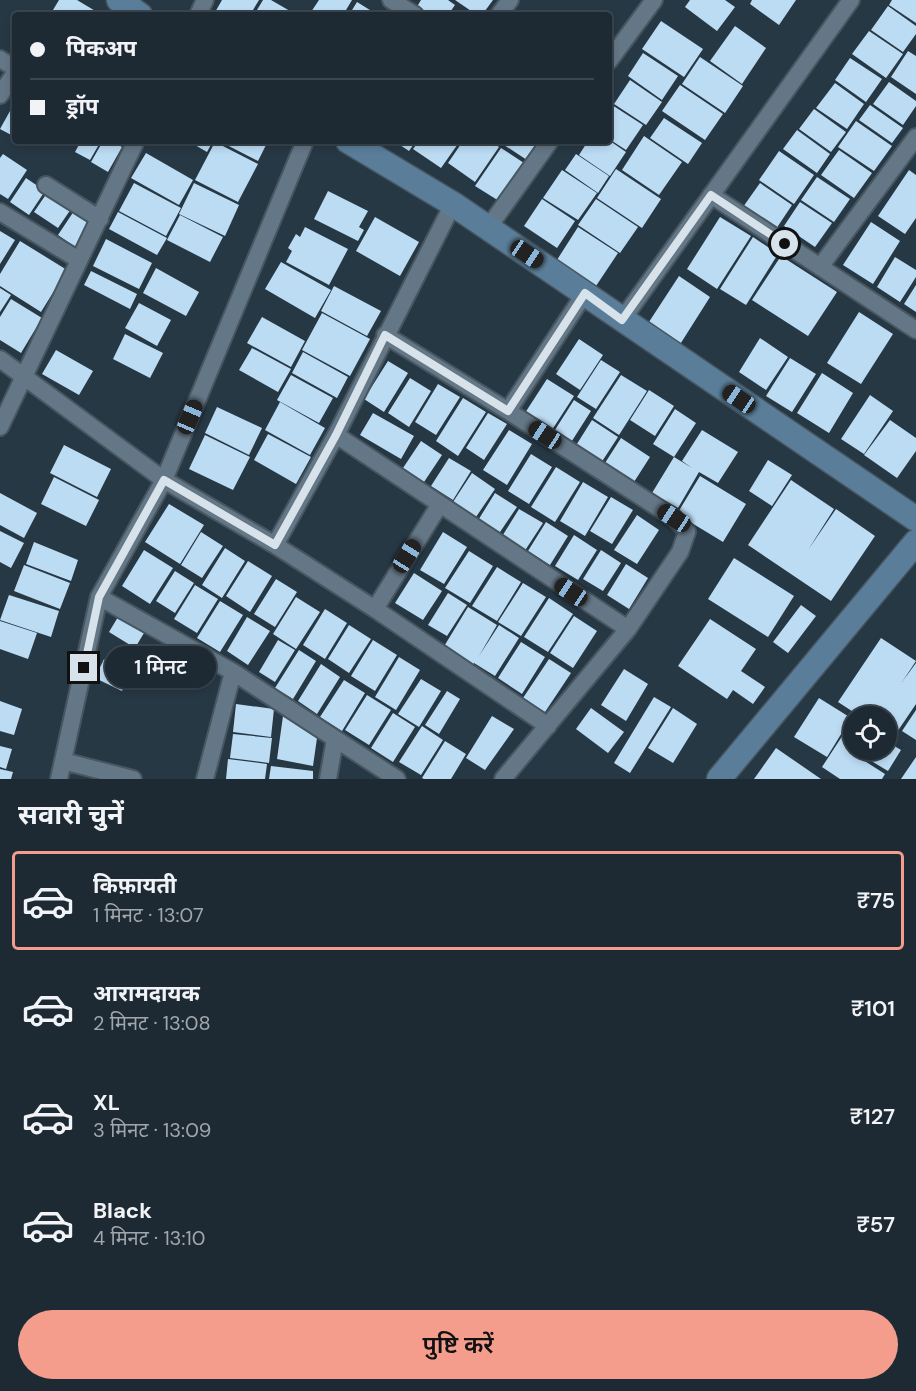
<!DOCTYPE html>
<html lang="hi">
<meta charset="utf-8">
<style>
body{margin:0;font-family:"DM Sans","Noto Sans Devanagari",sans-serif;background:#25323c;color:#f1f3f6;height:100vh;display:flex;flex-direction:column;font-size:22px;white-space:nowrap}
*{box-sizing:border-box;margin:0}
p{font-size:20px;color:#a0a7ac}
.icon{flex:none;width:33px;height:33px;fill:none;stroke:currentColor;stroke-width:2;stroke-linecap:round;stroke-linejoin:round}
.map{position:relative;height:779px;overflow:hidden}
.drawer{display:flex;flex-direction:column;background:#1d2a34;flex:1}
.drawer>*{flex:none}
.hud{position:absolute;left:12px;top:12px;width:600px;height:132px;border-radius:6px;box-shadow:0 3px 9px #0003,0 0 0 2px #3b464f;display:grid;align-content:center;height:132px;padding:0 18px;background:#1d2a34}
.controls{position:absolute;left:843px;top:706px;display:grid;gap:12px}
.controls a{display:grid;place-items:center;width:54px;height:54px;border-radius:50%;background:#1d2a34;box-shadow:0 3px 9px #0003,0 0 0 2px #3b464f;font-size:30px}
.end{position:absolute;width:27px;height:27px;margin:-14px;border:8px solid #d7e2ea;background:#111;box-shadow:0 0 0 3px #111}
.from{border-radius:50%}
.bubble{position:absolute;height:42px;border-radius:21px;background:#1d2a34;box-shadow:0 3px 9px #0003,0 0 0 2px #3b464f;font-size:20px;font-weight:600;line-height:42px;text-align:center}
.car{position:absolute;width:18px;height:36px;margin:-18px -9px;border-radius:8px;box-shadow:0 0 4px 2px #0007;background:linear-gradient(#222 24%,#8ab4d8 0 40%,#222 0 76%,#8ab4d8 0 86%,#222 0)}
.hud b{display:flex;align-items:center;gap:21px;height:57px;font-size:22px}
.hud b+b{border-top:2px solid #3b464f}
.hud i{width:15px;height:15px;background:#f1f3f6}
ul{padding:0;list-style:none}
li{display:flex;align-items:center;gap:18px;height:99px;margin:0 12px 9px;padding:0 6px;border:3px solid transparent;border-radius:6px}
li div{flex:1}
li b{display:block;font-size:22px}
li em{font-style:normal;font-weight:600}
li.selected{border-color:#f49d8c}
li>.icon{width:54px;height:54px;stroke-width:1.5}
h2{padding:0 18px;font-size:27px;line-height:72px}
.primary-button{display:flex;gap:12px;margin-top:auto;padding:12px 18px}
.primary-button a{flex:1;height:69px;border-radius:36px;background:#f49d8c;color:#111;font-size:24px;font-weight:600;line-height:69px;text-align:center}
.map>svg:first-child{display:block}
</style>
<div class="map">
<svg width="916" height="779" viewBox="0 0 916 779">
<rect width="100%" height="100%" fill="#273845"/>
<!-- building -->
<path fill="#bcdcf4" d="M59,0H77L102,15H50Z
M222,0H259L250,15H215L214,14Z
M263,0H271L290,11L287,15H254Z
M319,0H352L343,15H309Z
M421,0H448L455,5L448,15H423L415,10Z
M455,0H493L482,15H477Z
M690,0H725L735,7L717,31L685,7Z
M752,0H796L779,25L750,4Z
M892,0H916V23L889,5Z
M357,2L378,15H349Z
M888,6L916,26V34L903,52L871,30Z
M661,21L703,49L684,77L642,49Z
M735,26L766,48L742,84L710,61Z
M869,31L903,54L886,78L852,54Z
M908,51L916,56V94L891,77Z
M643,53L678,76L662,100L628,76Z
M700,57L743,86L725,113L682,84Z
M850,58L882,79L866,102L835,80Z
M630,80L662,102L646,125L614,104Z
M889,82L916,101V106L903,125L873,104Z
M835,83L864,104L847,129L816,108Z
M680,85L723,114L705,140L662,111Z
M15,102V137L0,129Z
M612,105L643,125L626,150L609,139V110Z
M870,105L903,128L892,143L859,120Z
M814,109L846,132L831,152L799,129Z
M664,118L702,143L688,164L650,138Z
M856,121L892,146L874,171L838,147Z
M797,130L830,154L817,173L783,149Z
M644,136L682,162L659,195L622,170Z
M81,141H101L90,160L75,152Z
M103,141H111L122,147L108,172L91,162Z
M188,141H213L207,152Z
M219,141H268L258,161Z
M394,141H416L409,151Z
M419,141H460L441,168L413,149Z
M463,141H491L499,147L475,182L448,163Z
M506,141H540L527,160L504,145Z
M588,141H610L626,152L610,176L579,155Z
M215,142L258,164L238,202L195,180Z
M501,148L524,163L499,201L475,186Z
M839,150L872,173L854,198L821,175Z
M779,151L814,175L794,204L759,180Z
M146,153L193,180L179,205L131,178Z
M3,154L27,170L8,199L0,194V158Z
M576,154L609,176L598,193L565,170Z
M616,169L661,199L642,228L597,198Z
M562,170L597,193L578,220L543,198Z
M909,170L916,175V218L905,234L878,216Z
M817,177L850,199L834,222L801,200Z
M26,178L45,191L29,215L10,202Z
M134,183L181,208L166,236L119,211Z
M194,183L239,205L225,236L179,214Z
M760,183L792,205L776,229L743,207Z
M328,191L368,211L359,227L364,230L358,241L314,219Z
M47,193L71,209L58,228L34,212Z
M542,199L575,221L557,248L524,226Z
M596,199L638,227L620,253L578,225Z
M800,202L832,223L815,247L784,226Z
M74,211L92,222L75,247L58,235Z
M118,212L167,238L157,255L109,229Z
M180,215L223,237L210,262L167,240Z
M375,217L419,242L400,276L356,251Z
M720,217L751,236L717,289L687,269Z
M871,222L900,241L873,284L843,265Z
M305,227L348,249L329,285L286,262L292,251L288,248L296,234L300,237Z
M578,227L618,253L594,289L555,263Z
M0,231L15,240L0,264Z
M753,237L778,254L746,305L720,289Z
M106,239L152,263L139,289L93,266Z
M20,241L67,270L41,312L0,286V274Z
M781,256L837,292L808,336L752,300Z
M895,257L916,270V277L900,302L877,287Z
M281,262L331,290L315,318L265,289Z
M156,268L199,292L186,316L143,293Z
M91,271L137,294L130,309L84,285Z
M679,276L710,297L679,346L647,325Z
M916,285V312L904,304Z
M334,286L381,311L367,336L321,311Z
M0,288L11,295L0,312Z
M11,299L42,318L21,353L0,340V317Z
M139,303L171,320L157,346L125,328Z
M859,312L893,334L861,384L827,363Z
M322,313L370,339L350,376L302,350Z
M262,317L305,341L291,367L247,343Z
M125,334L163,353L150,378L113,359Z
M760,338L788,357L766,390L739,372Z
M579,339L603,355L580,390L556,374Z
M252,348L291,369L278,392L239,370Z
M56,350L93,371L79,395L42,374Z
M303,352L348,377L337,398L292,373Z
M790,358L816,374L792,412L766,396Z
M601,360L620,372L596,409L577,397Z
M388,361L408,373L384,412L364,399Z
M822,373L853,393L829,433L797,413Z
M291,375L333,398L319,423L277,400Z
M621,375L647,391L619,435L593,418Z
M410,378L431,391L409,427L388,413Z
M547,379L574,396L550,433L523,416Z
M438,384L460,397L436,435L415,422Z
M649,390L674,406L655,436L630,420Z
M870,395L893,411L864,454L841,439Z
M463,398L486,412L458,456L436,441Z
M574,400L591,411L570,444L553,433Z
M280,402L325,428L310,455L265,430Z
M217,407L262,428L249,455L205,433Z
M675,409L696,423L674,457L653,444Z
M373,413L414,436L401,459L360,435Z
M488,413L507,424L484,460L466,448Z
M592,420L618,437L601,463L575,447Z
M890,420L916,438V451L897,478L864,455Z
M509,430L532,444L507,485L483,470Z
M702,430L738,452L718,483L699,472L678,508L652,493L674,457L692,468L682,461Z
M268,434L311,457L296,484L254,460Z
M205,435L250,457L233,490L189,469Z
M621,438L650,457L634,482L605,463Z
M421,441L442,455L424,482L403,468Z
M64,445L111,469L97,497L50,473Z
M531,454L552,467L529,504L508,491Z
M449,458L471,471L453,500L431,486Z
M768,460L792,475L772,506L749,491Z
M556,467L580,482L555,522L531,507Z
M472,473L495,489L476,517L453,502Z
M700,476L746,504L723,542L677,514Z
M54,477L99,500L86,526L41,504Z
M791,480L834,509L808,550L836,509L875,536L831,601L748,545Z
M583,482L608,497L585,536L560,521Z
M0,493L37,513L24,538L0,525Z
M495,493L517,507L498,535L477,522Z
M611,497L633,510L612,544L590,531Z
M169,504L204,525L180,564L145,542Z
M519,509L543,523L524,552L501,538Z
M637,515L659,530L637,564L614,550Z
M546,522L568,536L550,565L528,551Z
M0,531L24,543L11,568L0,562Z
M201,532L223,546L202,578L181,565Z
M443,532L467,547L444,584L420,570Z
M574,535L597,550L578,580L555,566Z
M34,542L78,560L71,581L26,564Z
M225,548L245,561L222,598L202,585Z
M144,550L173,568L150,604L122,586Z
M601,550L621,563L603,591L583,579Z
M469,551L493,566L470,603L445,588Z
M734,558L794,596L768,637L708,599Z
M248,561L272,576L250,612L226,596Z
M626,564L648,578L629,609L607,595Z
M24,565L70,583L60,609L14,591Z
M497,567L521,582L497,621L472,606Z
M175,571L194,583L175,613L156,601Z
M414,573L442,591L423,620L395,603Z
M276,579L297,592L275,627L254,614Z
M523,583L546,597L521,636L498,622Z
M195,585L218,599L197,633L174,619Z
M448,593L467,605L447,636L428,625Z
M9,595L59,611L51,637L0,620Z
M296,597L320,612L296,649L273,634Z
M549,598L573,614L548,652L524,637Z
M220,601L243,615L220,652L197,638Z
M801,605L816,616L788,653L773,642Z
M468,607L497,625L479,656L499,625L519,638L495,676L474,663L472,666L443,648Z
M325,609L347,623L325,659L303,645Z
M574,616L597,631L573,668L550,653Z
M118,617L144,633L135,648L109,632Z
M247,617L270,631L248,665L227,651Z
M710,619L756,649L741,671L765,687L753,704L733,690L727,699L678,666Z
M0,621L37,633L28,659L0,649Z
M349,625L371,639L349,673L328,659Z
M881,638L916,661L902,682L916,663V704L895,735L886,729V717H861L838,702Z
M278,640L295,650L275,682L259,672Z
M373,640L397,655L375,691L351,676Z
M521,642L545,657L522,694L498,678Z
M299,650L316,661L293,699L275,688Z
M399,657L420,670L396,710L375,697Z
M104,659L131,672L122,691L95,678Z
M549,659L571,673L545,712L523,698Z
M321,664L340,677L317,714L298,701Z
M624,669L648,684L626,721L601,705Z
M421,679L441,691L419,727L398,714Z
M344,680L365,693L342,731L320,717Z
M447,691L460,699L439,734L425,725Z
M367,695L391,710L369,745L345,730Z
M654,697L671,707L630,773L614,763Z
M819,698L851,718L827,757L794,737Z
M0,701L22,709L14,735L0,731Z
M236,704L274,709L271,737L233,732Z
M591,708L624,732L608,753L576,729Z
M673,708L697,724L673,763L648,748Z
M916,710V740L902,731Z
M393,713L415,727L393,762L371,748Z
M283,716L317,738L313,766L277,759Z
M492,716L514,729L485,770L466,758Z
M854,718V744L849,751L885,774L882,779H840L822,767Z
M422,726L443,740L421,775L399,762Z
M233,734L272,738L269,763L230,758Z
M445,741L466,754L451,779H424L422,778Z
M886,741L901,750L888,771L858,753L859,750H886Z
M0,746L12,749L6,769L0,767Z
M776,748L821,779H754Z
M916,757V779H901Z
M228,759L267,764L265,779H226Z
M271,766L313,771V779H269Z
M0,769L13,772L11,779H0Z"/>
<g fill="none" stroke-linecap="round" stroke-linejoin="round">
<!-- street casing -->
<g stroke="#475660" stroke-width="20">
<path id="street" d="M391,0L415,15
M198,15L205,0
M499,15L510,0
M0,59L15,68
M609,61L654,0
M0,95L15,73
M46,185L100,219
M711,195L916,330
M0,212L79,260
M488,228L550,141
M820,267L916,137
M622,320L851,0
M385,335L508,411L674,518L687,532L680,552L628,629L503,779
M0,359L164,480L275,545L375,609L548,726
M508,411L585,293
M0,427L136,141
M336,435L628,629
M275,545L336,435L453,204
M99,597L233,672L397,779
M375,609L440,504
M63,761L133,779
M59,779L99,597L164,480L305,141
M205,779L233,672
M328,779L335,739"/>
</g>
<!-- secondary casing -->
<g stroke="#475660" stroke-width="27">
<path id="secondary" d="M119,0L140,15
M348,141L453,204L916,519
M719,779L916,542"/>
</g>
<!-- street -->
<use href="#street" stroke="#647786" stroke-width="16"/>
<!-- secondary -->
<use href="#secondary" stroke="#5a7e99" stroke-width="24"/>
</g>
<g fill="none" stroke-linecap="round" stroke-linejoin="round">
<!-- route -->
<path stroke="#d7e2ea" stroke-width="8" d="M84,668L99,597L164,480L275,545L336,435L385,335L508,411L585,293L622,320L711,195L785,244"/>
</g>
</svg>
<div class="controls">
<a><svg class="icon" aria-label="locate" viewBox="0 0 24 24"><circle cx="12" cy="12" r="6"/><path d="M12 2v4M12 18v4M2 12h4M18 12h4"/></svg></a>
</div>
<i class="end from" style="left:785px;top:244px"></i>
<i class="end" style="left:84px;top:668px"></i>
<div class="bubble" style="left:105px;top:646px;width:111px">1 मिनट</div>
<i class="car" style="left:527px;top:254px;rotate:124deg"></i>
<i class="car" style="left:739px;top:399px;rotate:304deg"></i>
<i class="car" style="left:190px;top:417px;rotate:23deg"></i>
<i class="car" style="left:545px;top:435px;rotate:303deg"></i>
<i class="car" style="left:674px;top:518px;rotate:303deg"></i>
<i class="car" style="left:407px;top:556px;rotate:32deg"></i>
<i class="car" style="left:571px;top:592px;rotate:304deg"></i>
<div class="hud">
<b><i class="from"></i>पिकअप</b>
<b><i></i>ड्रॉप</b>
</div>
</div>
<section class="drawer">
<h2>सवारी चुनें</h2>
<ul>
<li class="selected"><svg class="icon" aria-label="car" viewBox="0 0 24 24"><path d="M5 17H2v-5l4-1 3-4h7l3 4 3 1v5h-3M9 17h6M6 11h13"/><circle cx="7" cy="17" r="2"/><circle cx="17" cy="17" r="2"/></svg><div><b>किफ़ायती</b><p>1 मिनट · 13:07</p></div><em>₹75</em></li>
<li><svg class="icon" aria-label="car" viewBox="0 0 24 24"><path d="M5 17H2v-5l4-1 3-4h7l3 4 3 1v5h-3M9 17h6M6 11h13"/><circle cx="7" cy="17" r="2"/><circle cx="17" cy="17" r="2"/></svg><div><b>आरामदायक</b><p>2 मिनट · 13:08</p></div><em>₹101</em></li>
<li><svg class="icon" aria-label="car" viewBox="0 0 24 24"><path d="M5 17H2v-5l4-1 3-4h7l3 4 3 1v5h-3M9 17h6M6 11h13"/><circle cx="7" cy="17" r="2"/><circle cx="17" cy="17" r="2"/></svg><div><b>XL</b><p>3 मिनट · 13:09</p></div><em>₹127</em></li>
<li><svg class="icon" aria-label="car" viewBox="0 0 24 24"><path d="M5 17H2v-5l4-1 3-4h7l3 4 3 1v5h-3M9 17h6M6 11h13"/><circle cx="7" cy="17" r="2"/><circle cx="17" cy="17" r="2"/></svg><div><b>Black</b><p>4 मिनट · 13:10</p></div><em>₹57</em></li>
</ul>
<div class="primary-button"><a>पुष्टि करें</a></div>
</section>
